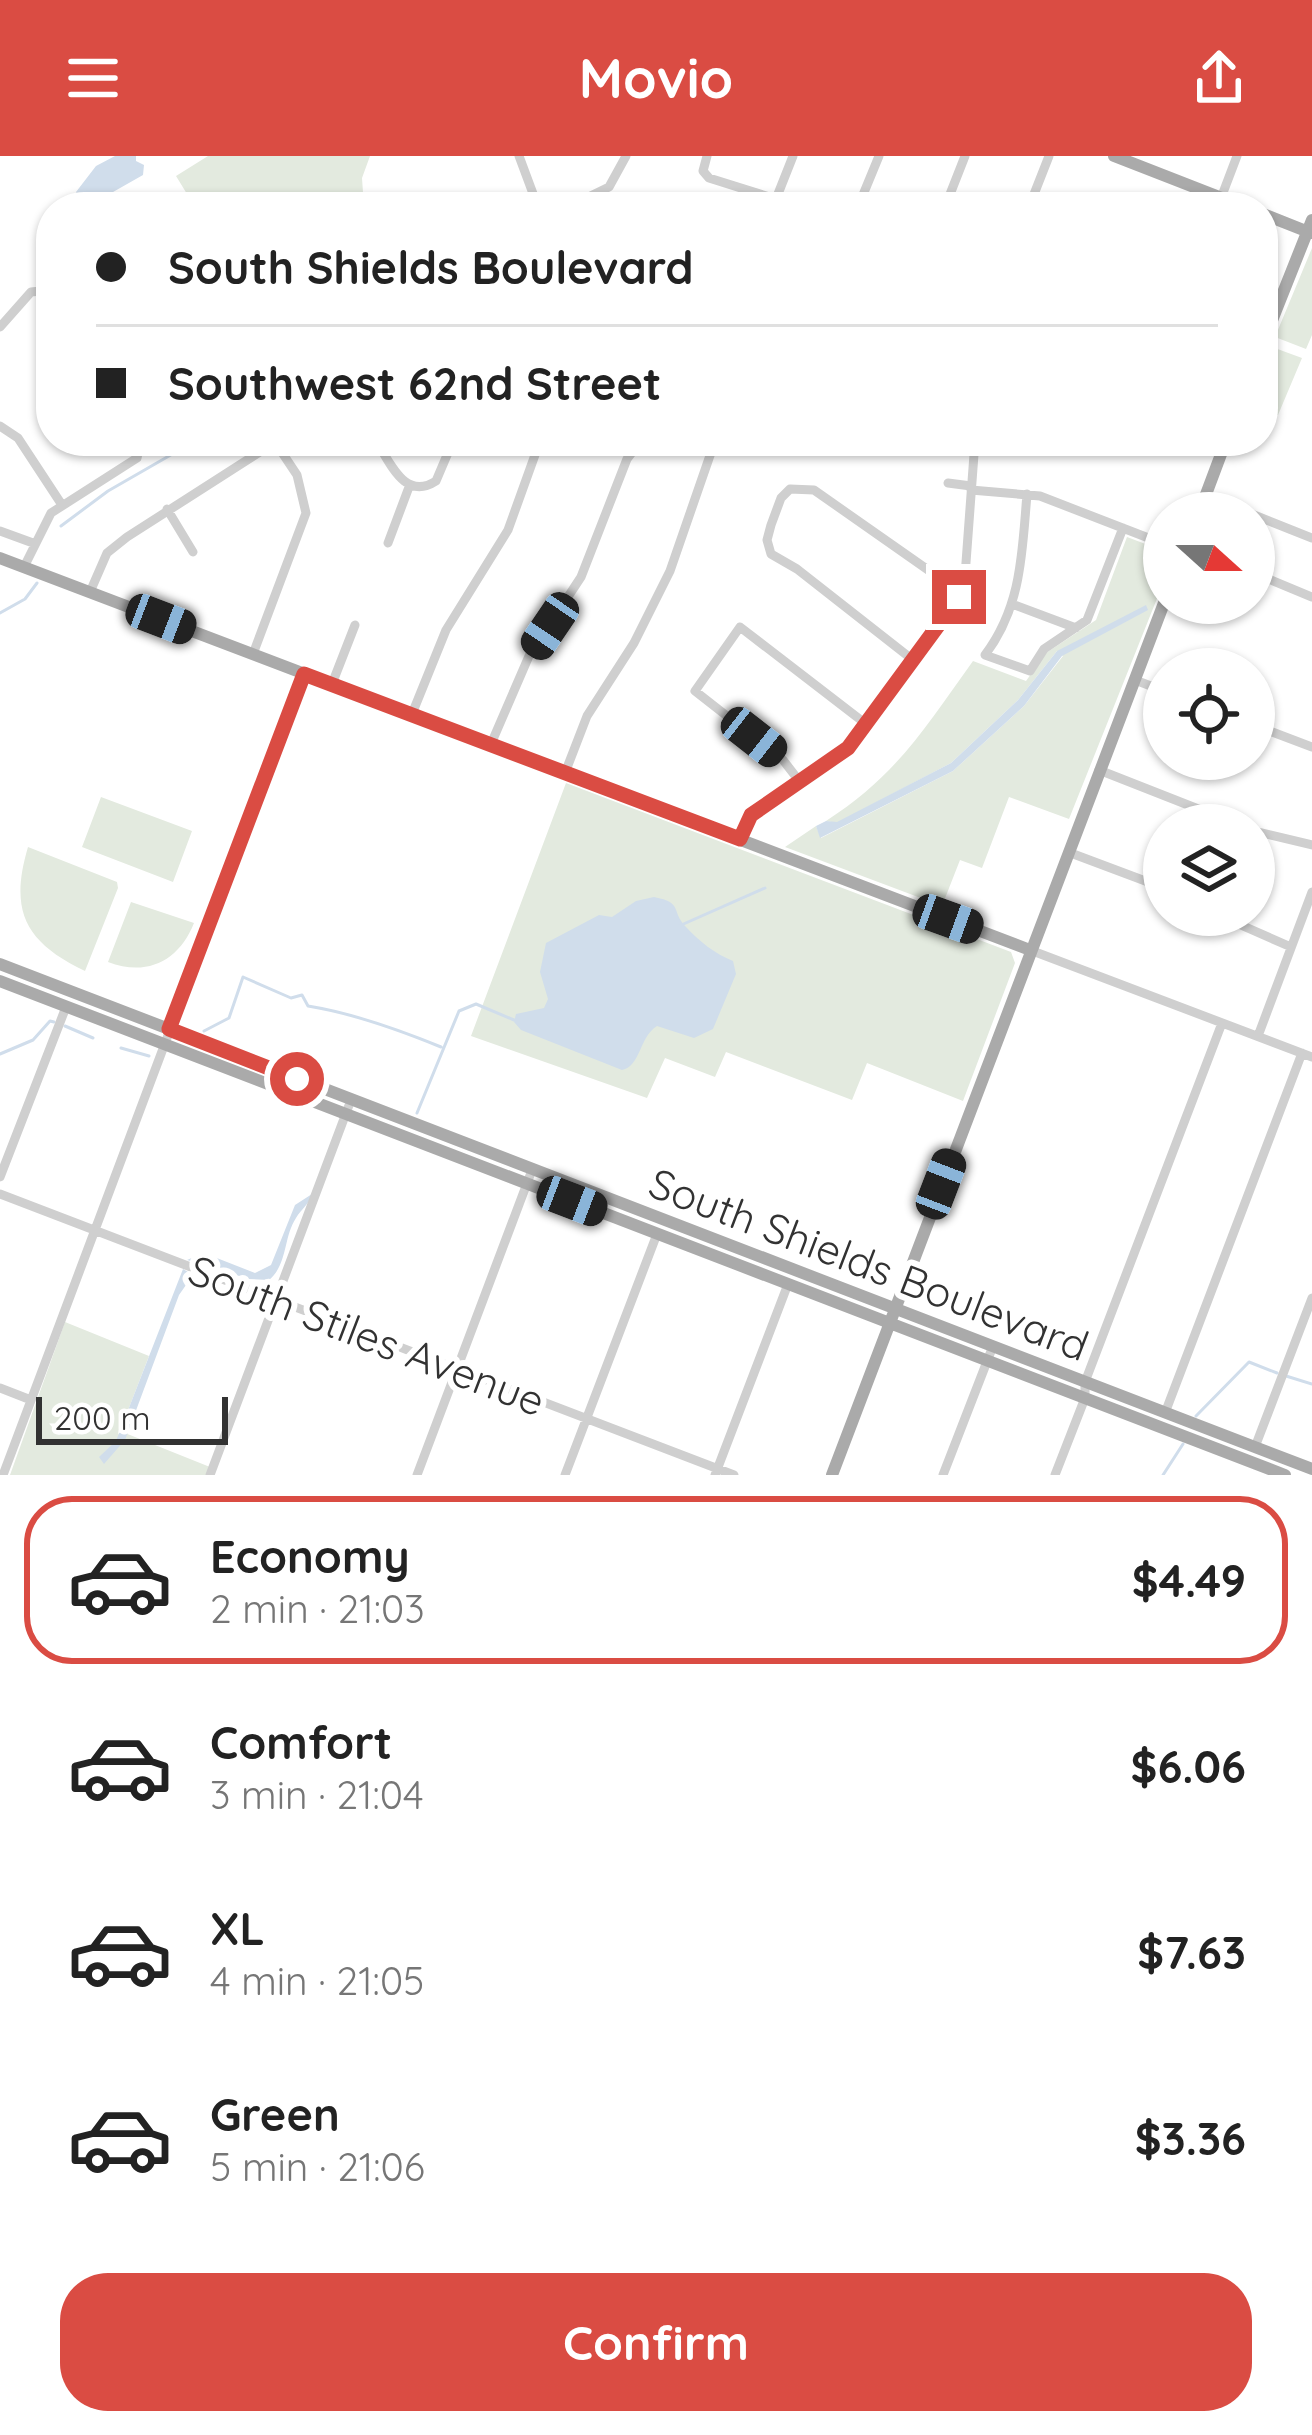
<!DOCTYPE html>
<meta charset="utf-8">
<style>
body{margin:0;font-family:Quicksand,sans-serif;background:#f2f2f2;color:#222;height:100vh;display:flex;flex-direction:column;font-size:45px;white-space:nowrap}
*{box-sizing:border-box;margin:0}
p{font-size:39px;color:#767676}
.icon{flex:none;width:66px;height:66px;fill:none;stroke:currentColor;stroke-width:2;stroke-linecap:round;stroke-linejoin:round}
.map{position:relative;height:1319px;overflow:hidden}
.details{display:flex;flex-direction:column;background:#fff;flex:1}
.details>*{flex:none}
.banner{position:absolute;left:36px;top:36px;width:1242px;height:264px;border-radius:48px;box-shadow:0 3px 9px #0004;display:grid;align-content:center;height:264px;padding:0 60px;background:#fff}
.needle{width:78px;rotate:111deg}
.tools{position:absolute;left:1143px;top:336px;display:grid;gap:24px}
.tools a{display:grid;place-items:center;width:132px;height:132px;border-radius:50%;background:#fff;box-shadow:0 3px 9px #0004;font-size:60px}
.scale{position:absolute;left:36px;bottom:30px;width:192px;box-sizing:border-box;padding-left:12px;border:6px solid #323232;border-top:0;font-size:33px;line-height:42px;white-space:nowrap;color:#323232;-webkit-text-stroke:9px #fff;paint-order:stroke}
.end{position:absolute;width:54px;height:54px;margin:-27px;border:15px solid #da4c43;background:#fff;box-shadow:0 0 0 6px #fff}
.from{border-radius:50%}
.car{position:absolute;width:36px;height:72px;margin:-36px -18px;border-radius:15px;box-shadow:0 0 9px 3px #0007;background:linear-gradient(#222 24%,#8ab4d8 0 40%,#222 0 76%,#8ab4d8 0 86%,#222 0)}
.banner b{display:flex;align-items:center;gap:42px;height:114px;font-size:45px}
.banner b+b{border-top:3px solid #e0e0e0}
.banner i{width:30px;height:30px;background:#222}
ul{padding:21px 0 0;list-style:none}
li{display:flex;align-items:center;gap:36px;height:168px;margin:0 24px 18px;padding:0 36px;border:6px solid transparent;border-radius:48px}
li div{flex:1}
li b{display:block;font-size:45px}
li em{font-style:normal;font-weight:800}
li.selected{border-color:#da4c43}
li>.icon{width:108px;height:108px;stroke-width:1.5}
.button{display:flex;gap:24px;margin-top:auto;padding:24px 60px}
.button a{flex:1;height:138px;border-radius:48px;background:#da4c43;color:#fff;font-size:48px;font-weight:800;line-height:138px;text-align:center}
header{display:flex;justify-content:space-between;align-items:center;height:156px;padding:0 60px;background:#da4c43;color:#fff;font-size:54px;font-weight:800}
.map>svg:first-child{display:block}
</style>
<header><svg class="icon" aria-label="menu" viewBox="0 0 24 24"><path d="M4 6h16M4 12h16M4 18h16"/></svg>Movio<svg class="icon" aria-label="share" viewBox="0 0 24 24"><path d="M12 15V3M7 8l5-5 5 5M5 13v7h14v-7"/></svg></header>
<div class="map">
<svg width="1312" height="1319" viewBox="0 0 1312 1319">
<rect width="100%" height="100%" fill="#fff"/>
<!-- green -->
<path fill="#e3eadf" d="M208,0H370L362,22L364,51H195L176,20Z
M1312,92V179L1306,193L1275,181Z
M1272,191L1302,202L1278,259L1265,255L1263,258V213Z
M1127,381L1164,395V425L1069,663L1009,641L982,712L960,704L942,750L785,691L816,670L821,682L953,615L1024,550L1063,500L1057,495L1018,544L951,607L837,667L826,665C897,619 925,572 973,505L1026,525L1046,497L1096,464Z
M566,627L1011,796L1015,807L963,945L867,907L852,944L726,896L715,921L665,902L647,942L471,880Z
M101,641L192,675L173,726L82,691Z
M28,691L117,726L118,732L85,815C25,786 9,755 28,691Z
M131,746L194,767C179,805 147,821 108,806Z
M65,1166L149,1200L120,1275L210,1311L207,1319H10Z"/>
<!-- water -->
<path fill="#d0ddeb" d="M115,0H136V5L144,9L143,19L106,40L81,47L76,36L96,10Z
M1146,449L1148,454L1062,500L1024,550L953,615L820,682L816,670L826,665L837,666L951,607L1018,544L1057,495Z
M654,741C684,747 670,754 686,771C699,785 715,798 733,805L736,818L713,873L694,882L657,870C639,881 641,910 622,914L521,874L514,866L516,858L544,852L548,843L540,816L546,787L599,759L612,761L636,745Z
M312,1038C308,1050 302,1052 296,1062C283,1082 288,1108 269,1124L249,1123L187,1104L204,1097L255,1117L271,1109L295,1049Z
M183,1113L193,1119L179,1139L125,1284L104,1308L99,1301L116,1285Z"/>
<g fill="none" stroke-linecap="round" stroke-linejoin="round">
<!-- stream -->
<path stroke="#d0ddeb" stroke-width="3" d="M61,370L108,335L195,285
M0,457L25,443L37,427
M679,770L765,732
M65,870L93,882
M204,875L229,862L243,821L291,842L302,839L308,850C352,857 397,873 441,891
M121,892L149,900
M0,898L33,884L50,865L54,866
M417,957L459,855L476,848L514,864
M1286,1220L1312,1228
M1196,1260L1249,1206L1277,1217
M1163,1319L1183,1288"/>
<!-- minor -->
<path stroke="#cfcfcf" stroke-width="9" d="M519,0L538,51
M707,0L703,15L709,22L776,43L793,0
M1221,42L1237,0
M568,51L609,31L626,0
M858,51L879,0
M945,51L965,0
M1029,51L1049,0
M0,171L31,136L41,135L51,149
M0,270L18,282L62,349
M376,285C391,308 405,345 436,325L453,285
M948,327L971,330
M971,334L1040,340L1164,388
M1027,338C1022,396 1022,450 985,499L1030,515L1044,493L1087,464L1123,372
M1205,340L1248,357
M167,353L193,396
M1254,359L1312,382
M0,375L33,387
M388,387L409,331
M24,411L51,357L137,302L139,292L134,285
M1254,417L1312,441
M90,436L107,397L127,381L277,285
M1012,448L1076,472
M253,498L306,357L297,319L275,286
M913,504L797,413L771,398L767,384L771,369L781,342L790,333L814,334L941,423L963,430
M1135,524L1164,535
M332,528L355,469
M412,558L446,474L508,374L540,285
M1254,569L1312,591
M491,588L529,500L581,421L627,303L637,290L647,285
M1099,614L1239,669
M565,617L587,560L634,487L670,415L715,285
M800,626L783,604L695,535L740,471L866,568
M1254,675L1312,689
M740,683L751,659L847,592L959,441L965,420L975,285
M1068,696L1164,732
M1218,759L1291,791
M1030,794L1312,901
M1258,880L1312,736
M0,1021L66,851
M0,1038L734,1319
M0,1232L31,1244
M1165,1257L1302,897
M1255,1291L1312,1142
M3,1319L304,517
M210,1319L351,944
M417,1319L532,1014
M565,1319L657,1078
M715,1319L788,1128
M943,1319L993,1190
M1055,1319L1085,1242V1226L1222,867"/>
<!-- major -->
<path stroke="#aaa" stroke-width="12" d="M1114,0L1245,51
M1263,58L1311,77
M1263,187L1312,64
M1199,357L1226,285
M0,402L1030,794
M0,808L1312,1313
M0,825L1285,1319
M832,1319L1164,447"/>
</g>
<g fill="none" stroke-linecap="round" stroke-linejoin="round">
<!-- route -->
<path stroke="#da4c43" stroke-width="15" d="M297,923L169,873L304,518L740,683L751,659L848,592L959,441"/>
</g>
<g text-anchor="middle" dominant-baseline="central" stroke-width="12" stroke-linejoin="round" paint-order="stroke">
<!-- street labels -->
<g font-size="42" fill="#323232" stroke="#fff">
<text transform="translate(869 1108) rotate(21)">South Shields Boulevard</text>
<text transform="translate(367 1179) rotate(21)">South Stiles Avenue</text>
</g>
</g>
</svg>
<div class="tools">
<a><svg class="needle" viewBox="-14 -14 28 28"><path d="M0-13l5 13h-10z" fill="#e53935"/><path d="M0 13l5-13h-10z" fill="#767676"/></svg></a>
<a><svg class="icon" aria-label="locate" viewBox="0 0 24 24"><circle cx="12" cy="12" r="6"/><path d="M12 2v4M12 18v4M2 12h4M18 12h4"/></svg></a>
<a><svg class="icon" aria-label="layers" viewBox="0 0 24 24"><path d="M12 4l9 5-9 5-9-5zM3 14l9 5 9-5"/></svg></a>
</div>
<div class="scale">200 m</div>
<i class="end from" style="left:297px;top:923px"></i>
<i class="end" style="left:959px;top:441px"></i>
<i class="car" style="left:161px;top:463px;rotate:111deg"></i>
<i class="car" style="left:550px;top:470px;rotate:214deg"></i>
<i class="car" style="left:754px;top:581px;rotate:128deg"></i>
<i class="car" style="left:948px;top:763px;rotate:110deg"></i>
<i class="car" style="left:941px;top:1028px;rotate:21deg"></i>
<i class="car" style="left:572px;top:1045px;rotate:111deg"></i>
<div class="banner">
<b><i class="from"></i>South Shields Boulevard</b>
<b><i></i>Southwest 62nd Street</b>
</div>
</div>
<section class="details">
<ul>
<li class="selected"><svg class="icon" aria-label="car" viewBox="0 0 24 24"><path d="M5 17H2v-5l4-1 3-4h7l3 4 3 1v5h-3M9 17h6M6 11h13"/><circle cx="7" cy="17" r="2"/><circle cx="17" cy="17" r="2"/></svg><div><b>Economy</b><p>2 min · 21:03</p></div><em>$4.49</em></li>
<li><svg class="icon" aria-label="car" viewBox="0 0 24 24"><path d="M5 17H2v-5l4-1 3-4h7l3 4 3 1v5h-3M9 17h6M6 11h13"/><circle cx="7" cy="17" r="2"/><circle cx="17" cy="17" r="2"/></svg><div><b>Comfort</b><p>3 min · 21:04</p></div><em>$6.06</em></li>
<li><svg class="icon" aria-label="car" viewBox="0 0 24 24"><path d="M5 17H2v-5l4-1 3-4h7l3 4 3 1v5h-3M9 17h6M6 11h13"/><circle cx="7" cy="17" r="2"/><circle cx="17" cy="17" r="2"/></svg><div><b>XL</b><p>4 min · 21:05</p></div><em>$7.63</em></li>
<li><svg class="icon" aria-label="car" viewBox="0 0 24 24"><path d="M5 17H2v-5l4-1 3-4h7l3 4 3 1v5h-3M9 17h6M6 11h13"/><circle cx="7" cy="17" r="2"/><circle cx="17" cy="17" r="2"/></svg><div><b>Green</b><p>5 min · 21:06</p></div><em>$3.36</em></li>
</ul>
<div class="button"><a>Confirm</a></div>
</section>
